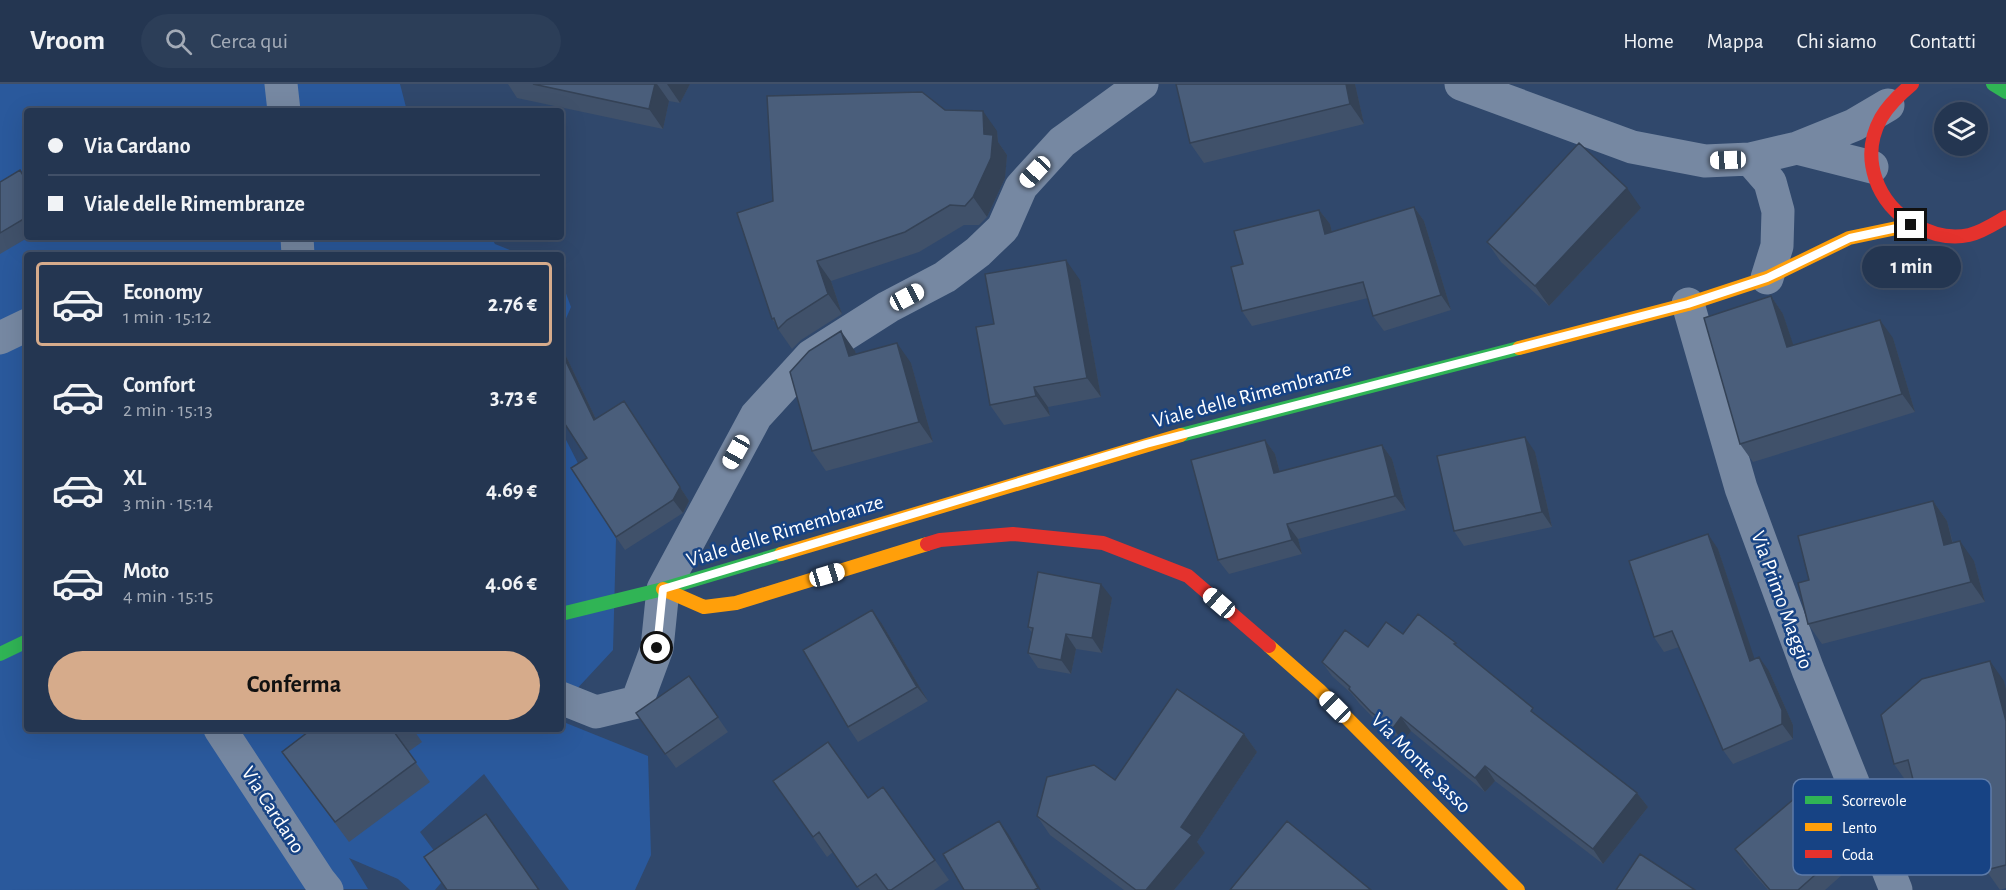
<!DOCTYPE html>
<html lang="it">
<meta charset="utf-8">
<style>
body{margin:0;font-family:"Alegreya Sans",sans-serif;background:#2c3e58;color:#f1f3f6;height:100vh;display:flex;flex-direction:column;font-size:22px;white-space:nowrap}
*{box-sizing:border-box;margin:0}
p{font-size:20px;color:#a3abb7}
.icon{flex:none;width:33px;height:33px;fill:none;stroke:currentColor;stroke-width:2;stroke-linecap:round;stroke-linejoin:round}
.map{position:relative;flex:1;overflow:hidden}
.side{position:absolute;left:24px;top:168px;width:540px;height:480px;display:flex;flex-direction:column;background:#243651;border-radius:6px;box-shadow:0 6px 24px #0002,0 0 0 2px #415068}
.side>*{flex:none}
.top-card{position:absolute;left:24px;top:24px;width:540px;height:132px;border-radius:6px;box-shadow:0 6px 24px #0002,0 0 0 2px #415068;display:grid;align-content:center;height:132px;padding:0 24px;background:#243651}
.buttons{position:absolute;left:1934px;top:18px;display:grid;gap:12px}
.buttons a{display:grid;place-items:center;width:54px;height:54px;border-radius:50%;background:#243651;box-shadow:0 6px 24px #0002,0 0 0 2px #415068;font-size:30px}
.end{position:absolute;width:27px;height:27px;margin:-14px;border:8px solid #fff;background:#111;box-shadow:0 0 0 3px #111}
.from{border-radius:50%}
.bubble{position:absolute;height:42px;border-radius:21px;background:#243651;box-shadow:0 6px 24px #0002,0 0 0 2px #415068;font-size:20px;font-weight:700;line-height:42px;text-align:center}
.car{position:absolute;width:18px;height:36px;margin:-18px -9px;border-radius:8px;box-shadow:0 0 4px 2px #0007;background:linear-gradient(#fff 24%,#345 0 40%,#fff 0 76%,#345 0 86%,#fff 0)}
.top-card b{display:flex;align-items:center;gap:21px;height:57px;font-size:22px}
.top-card b+b{border-top:2px solid #415068}
.top-card i{width:15px;height:15px;background:#f1f3f6}
ul{padding:10px 0 0;list-style:none}
li{display:flex;align-items:center;gap:18px;height:84px;margin:0 12px 9px;padding:0 12px;border:3px solid transparent;border-radius:6px}
li div{flex:1}
li b{display:block;font-size:22px}
li em{font-style:normal;font-weight:700}
li.on{border-color:#d6ab8b}
li>.icon{width:54px;height:54px;stroke-width:1.5}
.action{display:flex;gap:12px;margin-top:auto;padding:12px 24px}
.action a{flex:1;height:69px;border-radius:36px;background:#d6ab8b;color:#111;font-size:24px;font-weight:700;line-height:69px;text-align:center}
header{display:flex;align-items:center;gap:36px;box-sizing:border-box;height:84px;padding:0 30px;background:#243651;border-bottom:2px solid #415068}
header strong{font-size:28px}
nav{display:flex;gap:33px;margin-inline-start:auto;font-size:21px}
.search{width:420px;height:54px;background:#2c3e58;display:flex;align-items:center;gap:15px;box-sizing:border-box;padding:0 21px;border-radius:33px;color:#a3abb7;font-size:22px}
.map>svg:first-child{display:block}
</style>
<header>
<strong>Vroom</strong>
<div class="search"><svg class="icon" aria-label="search" viewBox="0 0 24 24"><circle cx="10" cy="10" r="6"/><path d="M15 15l6 6"/></svg>Cerca qui</div>
<nav><a>Home</a><a>Mappa</a><a>Chi siamo</a><a>Contatti</a></nav>
</header>
<div class="map">
<svg width="2006" height="806" viewBox="0 0 2006 806">
<rect width="100%" height="100%" fill="#30486c"/>
<!-- green -->
<path fill="#2a599c" d="M0,0H400L407,27H27V153H491L495,160L522,171H27V645H561V637L648,672L651,771L635,806H569L484,690L420,748L450,788L435,806H410L398,795L349,774L368,805L0,806Z
M561,196L571,223L561,246Z
M561,346L616,454L613,566L561,622Z"/>
<g fill="none" stroke-linecap="round" stroke-linejoin="round">
<!-- street -->
<path stroke="#7688a2" stroke-width="33" d="M281,0L284,27
M1461,0L1632,63L1705,77L1750,75L1797,64L1854,41L1888,21
M1797,64L1872,83
M1750,75L1770,98L1778,127L1777,162L1767,194
M297,153L298,171
M1688,220L1741,404L1808,586L1896,806
M0,254L27,241
M561,614L596,628L637,618L657,564L663,505L756,332L811,272L888,223L945,193L978,168L1003,144L1021,103L1062,58L1142,0
M220,645L319,796L327,806"/>
<!-- fast -->
<path stroke="#30b455" stroke-width="14" d="M1993,0L2006,8
M1181,351L1519,264
M561,530L663,505L781,470
M0,570L27,557"/>
<!-- slow -->
<path stroke="#ff9f0a" stroke-width="14" d="M1519,264L1688,220L1767,194L1849,154L1911,141
M781,470L1181,351
M663,505L704,523L736,519L927,460
M1269,562L1319,606L1518,806"/>
<!-- jam -->
<path stroke="#e5322d" stroke-width="14" d="M1912,0C1900,10 1889,20 1881,34C1859,74 1877,120 1915,141C1931,150 1950,155 1969,151C1982,148 1994,140 2006,133
M927,460L940,456L1013,450L1103,459L1188,492L1269,562"/>
</g>
<!-- wall -->
<path fill="#40516a" d="M508,0H690L680,19L669,17L663,45L517,14Z
M1176,0H1355L1364,40L1204,79L1190,59Z
M997,47L998,58L1007,71L1005,94L987,133L979,141H964L919,168L831,197L842,230L801,256L792,265L778,245L777,241L772,235L773,117Z
M27,96V153H29L0,170V98Z
M1414,123L1424,137L1451,226L1384,247L1373,232L1368,214L1252,242L1242,227L1243,180L1319,126L1330,140L1332,148Z
M1641,124L1549,222L1501,178L1487,158Z
M1080,196L1101,313L1048,323L1050,332L1004,341L990,321L994,240Z
M1771,212L1783,230L1793,261L1893,254L1915,328L1753,378L1740,360Z
M855,267L856,270L911,279L933,358L826,387L812,367Z
M565,270L596,335L633,330L689,417L683,429L625,466L616,453L587,374Z
M1265,356L1275,370L1280,388L1382,361L1392,375L1406,426L1298,455L1302,470L1229,490L1218,476Z
M1535,368L1552,443L1464,462L1454,447Z
M1933,417L1947,437L1953,459L1974,477L1985,518L1822,560L1808,540L1809,496Z
M1718,465L1754,575L1769,587L1793,641V655L1733,680L1723,666L1679,563L1664,568L1654,553Z
M1112,514L1102,569L1076,565L1071,590L1038,584L1028,569L1032,549L1028,543Z
M882,540L928,617L858,658L848,643Z
M1403,550L1460,565L1538,632L1637,709L1648,723L1603,780L1495,697L1485,708L1411,647L1403,658L1381,642L1359,619L1352,610L1332,592L1322,578Z
M689,592L728,648L676,684L636,629Z
M2004,597L2006,605V804L2000,806L1986,786L1985,779L1946,789L1932,770L1914,698L1908,700L1894,680Z
M312,645H413L422,658L408,668L430,698L349,758L282,668Z
M1244,650L1257,668L1197,758L1205,769L1174,806H1124L1050,751L1037,732L1115,696Z
M773,697L868,714L883,703L949,796L934,806H860L833,768L827,773Z
M1735,765L1842,767L1852,782L1825,806H1768L1745,780Z"/>
<!-- shaded-wall -->
<path fill="#344256" d="M655,0H657L669,17L663,45L649,25Z
M667,0H690L680,19Z
M1346,0H1355L1364,40L1350,20Z
M983,27L997,47L998,58L1007,71L1005,94L987,133L973,113L984,50Z
M1627,104L1641,124L1549,222L1535,202Z
M1414,123L1424,137L1451,226L1441,211Z
M1319,126L1330,140L1336,165L1325,150Z
M1066,176L1080,196L1101,313L1087,294Z
M817,177L831,197L842,230L828,210Z
M1771,212L1783,230L1800,281L1787,263Z
M1880,236L1893,254L1915,328L1902,310Z
M841,247L855,267L863,292L849,272Z
M897,259L911,279L933,358L919,338Z
M561,264L565,270L603,350L594,336L561,267Z
M1034,303L1048,323L1050,332L1036,312Z
M624,317L689,417L683,429L673,416Z
M1525,353L1535,368L1552,443L1542,428Z
M1265,356L1275,370L1284,404L1274,389Z
M1382,361L1392,375L1406,426L1395,412Z
M1933,417L1947,437L1958,481L1944,461Z
M1287,440L1298,455L1302,470L1292,456Z
M1708,450L1718,465L1760,591L1750,577Z
M1960,457L1974,477L1985,518L1971,498Z
M1101,500L1112,514L1102,569L1092,554Z
M872,526L882,540L928,617L917,603Z
M1066,550L1076,565L1071,590L1061,576Z
M1759,573L1769,587L1793,641V655L1782,640Z
M1990,577L2004,597L2006,605V637Z
M1401,633L1411,647L1403,658L1393,644Z
M1244,650L1257,668L1197,758L1205,769L1174,806H1146L1181,743Z
M1485,682L1495,697L1485,708L1475,694Z
M1637,709L1648,723L1603,780L1593,765Z
M999,737L1009,751L1041,806H1039L1038,804Z"/>
<!-- building -->
<path fill="#4a5e7b" stroke="#344256" stroke-width="1.5" d="M533,0H655L649,25Z
M1176,0H1346L1350,20L1190,59Z
M922,8L945,26L983,27L984,50L993,51L991,74L973,113L965,122L950,121L905,148L817,177L828,210L787,236L778,245L774,234L772,235L737,129L773,117L767,12Z
M1579,59L1627,104L1535,202L1487,158Z
M20,86L27,98V133L0,149V98Z
M1414,123L1441,211L1373,232L1363,198L1242,227L1231,183L1243,180L1234,147L1319,126L1325,150Z
M1066,176L1087,294L1034,303L1036,312L990,321L976,243L994,240L985,190Z
M1771,212L1787,263L1880,236L1902,310L1740,360L1704,234Z
M841,247L849,272L897,259L919,338L812,367L790,288L809,267Z
M561,267L594,336L624,317L680,403L673,416L616,453L571,384L587,374L561,334Z
M1525,353L1542,428L1454,447L1437,372Z
M1265,356L1274,389L1382,361L1395,412L1287,440L1292,456L1218,476L1191,376Z
M1933,417L1944,461L1960,457L1971,498L1808,540L1798,499L1809,496L1798,452Z
M1708,450L1750,577L1759,573L1782,626V640L1723,666L1672,547L1654,553L1629,477Z
M1038,488L1101,500L1092,554L1066,550L1061,576L1028,569L1033,544L1028,543Z
M872,526L917,603L848,643L803,566Z
M1418,530L1456,559L1454,560L1533,624L1531,627L1637,709L1593,765L1485,682L1475,694L1401,633L1393,644L1371,628L1349,605L1350,603L1322,578L1345,546L1368,563L1386,538L1403,550Z
M1990,577L2006,637V781L1986,786L1980,757L1932,770L1908,676L1894,680L1881,631L1922,595Z
M689,592L718,633L665,670L636,629Z
M1177,605L1244,650L1181,743L1192,751L1146,806H1136L1037,732L1047,693L1094,681L1115,696Z
M312,645H398L394,648L416,678L335,738L282,668Z
M828,658L868,714L883,703L935,776L891,806H888L876,790L857,803L819,748L813,753L773,697Z
M1795,714L1842,767L1798,806H1770L1735,765Z
M486,730L539,806H447L424,773Z
M999,737L1038,804L1034,806H964L943,770Z
M1287,737L1371,806H1230Z
M1640,770L1695,806H1616Z"/>
<g fill="none" stroke-linecap="round" stroke-linejoin="round">
<!-- route -->
<path stroke="#fff" stroke-width="8" d="M657,564L663,505L1146,360L1688,220L1767,194L1850,154L1911,141"/>
</g>
<g text-anchor="middle" dominant-baseline="central" stroke-width="5" stroke-linejoin="round" paint-order="stroke">
<!-- street labels -->
<g font-size="21" fill="#fff" stroke="#174384">
<text transform="translate(1252 311) rotate(-15)">Viale delle Rimembranze</text>
<text transform="translate(785 447) rotate(-17)">Viale delle Rimembranze</text>
<text transform="translate(1782 516) rotate(70)">Via Primo Maggio</text>
<text transform="translate(1421 679) rotate(45)">Via Monte Sasso</text>
<text transform="translate(273 726) rotate(57)">Via Cardano</text>
</g>
</g>
<!-- legend -->
<rect x="1793" y="695" width="198" height="96" rx="9" fill="#174384" stroke="#5d7ba9" stroke-width="1.5"/>
<rect x="1805" y="712" width="27" height="8" fill="#30b455"/>
<rect x="1805" y="739" width="27" height="8" fill="#ff9f0a"/>
<rect x="1805" y="766" width="27" height="8" fill="#e5322d"/>
<g font-size="16" fill="#fff">
<text x="1842" y="722">Scorrevole</text>
<text x="1842" y="749">Lento</text>
<text x="1842" y="776">Coda</text>
</g>
</svg>
<div class="buttons">
<a><svg class="icon" aria-label="layers" viewBox="0 0 24 24"><path d="M12 4l9 5-9 5-9-5zM3 14l9 5 9-5"/></svg></a>
</div>
<i class="end from" style="left:657px;top:564px"></i>
<i class="end" style="left:1911px;top:141px"></i>
<div class="bubble" style="left:1862px;top:162px;width:99px">1 min</div>
<i class="car" style="left:1728px;top:76px;rotate:268deg"></i>
<i class="car" style="left:1035px;top:88px;rotate:223deg"></i>
<i class="car" style="left:907px;top:213px;rotate:62deg"></i>
<i class="car" style="left:736px;top:368px;rotate:209deg"></i>
<i class="car" style="left:827px;top:491px;rotate:73deg"></i>
<i class="car" style="left:1219px;top:519px;rotate:311deg"></i>
<i class="car" style="left:1335px;top:623px;rotate:315deg"></i>
<div class="top-card">
<b><i class="from"></i>Via Cardano</b>
<b><i></i>Viale delle Rimembranze</b>
</div>
<section class="side">
<ul>
<li class="on"><svg class="icon" aria-label="car" viewBox="0 0 24 24"><path d="M5 17H2v-5l4-1 3-4h7l3 4 3 1v5h-3M9 17h6M6 11h13"/><circle cx="7" cy="17" r="2"/><circle cx="17" cy="17" r="2"/></svg><div><b>Economy</b><p>1 min · 15:12</p></div><em>2.76 €</em></li>
<li><svg class="icon" aria-label="car" viewBox="0 0 24 24"><path d="M5 17H2v-5l4-1 3-4h7l3 4 3 1v5h-3M9 17h6M6 11h13"/><circle cx="7" cy="17" r="2"/><circle cx="17" cy="17" r="2"/></svg><div><b>Comfort</b><p>2 min · 15:13</p></div><em>3.73 €</em></li>
<li><svg class="icon" aria-label="car" viewBox="0 0 24 24"><path d="M5 17H2v-5l4-1 3-4h7l3 4 3 1v5h-3M9 17h6M6 11h13"/><circle cx="7" cy="17" r="2"/><circle cx="17" cy="17" r="2"/></svg><div><b>XL</b><p>3 min · 15:14</p></div><em>4.69 €</em></li>
<li><svg class="icon" aria-label="car" viewBox="0 0 24 24"><path d="M5 17H2v-5l4-1 3-4h7l3 4 3 1v5h-3M9 17h6M6 11h13"/><circle cx="7" cy="17" r="2"/><circle cx="17" cy="17" r="2"/></svg><div><b>Moto</b><p>4 min · 15:15</p></div><em>4.06 €</em></li>
</ul>
<div class="action"><a>Conferma</a></div>
</section>
</div>
